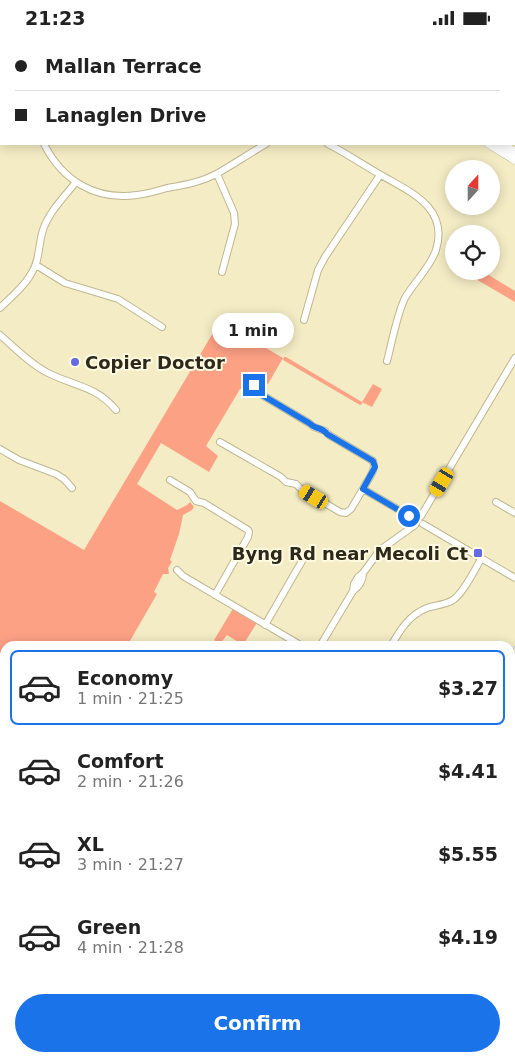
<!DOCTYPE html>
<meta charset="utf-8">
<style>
body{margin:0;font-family:"DejaVu Sans",sans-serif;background:#f2f2f2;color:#222;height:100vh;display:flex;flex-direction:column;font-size:19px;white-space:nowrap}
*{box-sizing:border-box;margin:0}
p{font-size:16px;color:#767676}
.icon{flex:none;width:28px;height:28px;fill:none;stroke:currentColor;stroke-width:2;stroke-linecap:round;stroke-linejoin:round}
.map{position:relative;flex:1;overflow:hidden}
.side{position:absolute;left:0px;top:606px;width:515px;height:421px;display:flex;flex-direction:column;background:#fff;border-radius:15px 15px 0 0;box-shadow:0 2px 12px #0003}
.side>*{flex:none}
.hud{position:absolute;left:0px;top:0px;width:515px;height:110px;box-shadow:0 2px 12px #0003;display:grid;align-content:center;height:110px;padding:0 15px;background:#fff}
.needle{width:32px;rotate:21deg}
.controls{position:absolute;left:445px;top:125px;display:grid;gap:10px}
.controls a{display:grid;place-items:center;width:55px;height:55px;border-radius:50%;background:#fff;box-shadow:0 2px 12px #0003;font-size:25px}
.end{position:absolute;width:22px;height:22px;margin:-11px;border:6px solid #1a73e8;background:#fff;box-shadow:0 0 0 2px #fff}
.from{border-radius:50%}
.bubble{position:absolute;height:35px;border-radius:18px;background:#fff;box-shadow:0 2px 12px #0003;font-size:16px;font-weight:700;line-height:35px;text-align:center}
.car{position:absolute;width:15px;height:30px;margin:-15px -8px;border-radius:6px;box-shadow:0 0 4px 1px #0007;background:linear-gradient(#f5c518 24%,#345 0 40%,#f5c518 0 76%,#345 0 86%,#f5c518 0)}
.hud b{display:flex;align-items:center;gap:18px;height:48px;font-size:19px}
.hud b+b{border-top:1px solid #e0e0e0}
.hud i{width:12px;height:12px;background:#222}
ul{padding:9px 0 0;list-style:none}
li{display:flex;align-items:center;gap:15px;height:75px;margin:0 10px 8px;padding:0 5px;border:2px solid transparent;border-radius:8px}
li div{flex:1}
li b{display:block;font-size:19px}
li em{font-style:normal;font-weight:700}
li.selected{border-color:#1a73e8}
li>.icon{width:45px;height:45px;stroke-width:1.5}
.action{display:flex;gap:10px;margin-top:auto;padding:10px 15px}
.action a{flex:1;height:58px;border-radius:30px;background:#1a73e8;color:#fff;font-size:20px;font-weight:700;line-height:58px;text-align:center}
.status{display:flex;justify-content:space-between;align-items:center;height:35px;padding:0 25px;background:#fff;direction:ltr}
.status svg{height:14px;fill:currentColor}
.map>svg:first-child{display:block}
</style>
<div class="status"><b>21:23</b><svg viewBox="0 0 49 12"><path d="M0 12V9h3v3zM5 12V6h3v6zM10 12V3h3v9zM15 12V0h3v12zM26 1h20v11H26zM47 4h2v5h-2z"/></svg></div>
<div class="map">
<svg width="515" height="1027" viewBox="0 0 515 1027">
<rect width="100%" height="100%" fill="#f4ecc4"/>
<!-- green -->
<path fill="#fda185" d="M462,236H482L515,256V267Z
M220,286L283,323L268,349L251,339L242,354H240L206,411L218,421L209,437L161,408L137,449L177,475L187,470L190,467L194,472L192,475L183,480L179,499L170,525L172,527L168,533L169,539H163L154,557L157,559L127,611H5V1022H405L413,1027H0V466L84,515Z
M284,322H286L362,367L373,349L382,354L372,372L362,367V369L360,370L283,325Z
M234,572L258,586L243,610L227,600L220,609L214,605Z
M510,953L515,958V1027H451L454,1023L510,1022Z"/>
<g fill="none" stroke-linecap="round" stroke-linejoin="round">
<!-- stream -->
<path stroke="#b6bef5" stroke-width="1" d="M298,0L300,1
M510,619L515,611
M490,1022L495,1027"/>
<!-- minor casing -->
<g stroke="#bfb790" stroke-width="8">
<path id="minor" d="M38,0L39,1
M433,0L434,1
M514,68L515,66
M514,79L515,80
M44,109C62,145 95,166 137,160C147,159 157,156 167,153C184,150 202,147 218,138C234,129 250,118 266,109
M328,109C346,118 363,130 381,140C410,157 449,172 436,215C430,233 414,247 405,263C397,279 392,307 387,326
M217,139L234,178L235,189L222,237
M36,230L65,248L118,264L162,292
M0,273C10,263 24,252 31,239C40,226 38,210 43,195C49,177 64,162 76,147
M304,285L318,235L325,222L380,140
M0,300C15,313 30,329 48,338C74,351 96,351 116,375
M254,350L257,357L309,388L314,392L325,396L329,400L373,426C377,435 367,445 363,454
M220,407L281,442L286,447L296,449L301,454L340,477L346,478L351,474L363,454L413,483
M0,414L19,425L56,439L64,444L72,453
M170,445L190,457L196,466L204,468L248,495L249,497L248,502L215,560
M496,467L515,478
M421,481L515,323
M423,489L515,543
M177,535L183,541L302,611
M353,556L354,549L358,542L363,538L380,515L415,490
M265,590L302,526
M162,611L165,610L168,611
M320,611L353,556C360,551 363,546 363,538
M391,611C400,595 409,580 427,573C436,570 445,570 453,565C464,557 474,536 481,524
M510,885L515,888"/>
</g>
<!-- major casing -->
<g stroke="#bfb790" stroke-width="9">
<path id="major" d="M381,0L382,1
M389,0L390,1
M489,109L515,125
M502,109L515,117"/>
</g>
<!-- minor -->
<use href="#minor" stroke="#fff" stroke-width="6"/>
<!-- major -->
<use href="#major" stroke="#fff" stroke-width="8"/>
<!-- rail -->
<path stroke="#706b54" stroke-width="1" stroke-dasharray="9 9" stroke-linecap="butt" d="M415,0L416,1
M514,92L515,93"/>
</g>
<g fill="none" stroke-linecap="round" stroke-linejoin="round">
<!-- route -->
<path stroke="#1a73e8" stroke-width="6" d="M254,350L257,357L309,388C316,395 323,392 327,399L373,426L375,432L374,434L363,454L409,481"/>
</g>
<!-- markers -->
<g fill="#6569e2" stroke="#fef9e1" stroke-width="2">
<circle cx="75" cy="327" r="5"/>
<rect x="473" y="513" width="10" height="10" rx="2.5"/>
</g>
<g text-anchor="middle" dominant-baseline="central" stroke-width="4" stroke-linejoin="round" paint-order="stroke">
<!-- poi labels -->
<g font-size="18" font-weight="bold" fill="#2c291a" stroke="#fef9e1" text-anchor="start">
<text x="85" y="327">Copier Doctor</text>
<text x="468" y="518" text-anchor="end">Byng Rd near Mecoli Ct</text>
</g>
</g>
</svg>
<div class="controls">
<a><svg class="needle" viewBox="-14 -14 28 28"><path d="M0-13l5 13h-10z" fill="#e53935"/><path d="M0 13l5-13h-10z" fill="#767676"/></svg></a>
<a><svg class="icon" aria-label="locate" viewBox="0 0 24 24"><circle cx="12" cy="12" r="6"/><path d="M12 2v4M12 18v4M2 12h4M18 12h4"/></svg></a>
</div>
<i class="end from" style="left:409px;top:481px"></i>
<i class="end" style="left:254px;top:350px"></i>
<div class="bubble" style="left:212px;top:278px;width:82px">1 min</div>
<i class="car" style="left:442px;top:447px;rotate:211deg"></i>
<i class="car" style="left:314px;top:462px;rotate:301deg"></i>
<div class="hud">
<b><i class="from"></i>Mallan Terrace</b>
<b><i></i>Lanaglen Drive</b>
</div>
<section class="side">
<ul>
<li class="selected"><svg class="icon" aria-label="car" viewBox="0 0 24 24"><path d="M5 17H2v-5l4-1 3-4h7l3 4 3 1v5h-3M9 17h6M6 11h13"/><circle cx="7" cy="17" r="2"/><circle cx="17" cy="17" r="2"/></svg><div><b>Economy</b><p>1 min · 21:25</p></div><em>$3.27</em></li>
<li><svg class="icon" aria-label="car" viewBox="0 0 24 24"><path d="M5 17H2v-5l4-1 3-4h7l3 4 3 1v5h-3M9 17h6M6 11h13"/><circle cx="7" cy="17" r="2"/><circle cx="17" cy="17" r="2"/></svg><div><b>Comfort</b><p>2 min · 21:26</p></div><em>$4.41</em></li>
<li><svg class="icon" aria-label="car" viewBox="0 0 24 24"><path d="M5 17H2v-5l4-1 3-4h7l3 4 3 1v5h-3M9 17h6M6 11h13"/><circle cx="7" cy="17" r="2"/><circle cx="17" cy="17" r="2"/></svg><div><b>XL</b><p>3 min · 21:27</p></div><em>$5.55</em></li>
<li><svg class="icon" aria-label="car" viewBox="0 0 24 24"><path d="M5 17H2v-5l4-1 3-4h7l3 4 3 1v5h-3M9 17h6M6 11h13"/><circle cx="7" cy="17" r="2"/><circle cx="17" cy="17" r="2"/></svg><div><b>Green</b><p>4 min · 21:28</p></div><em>$4.19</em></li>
</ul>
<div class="action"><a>Confirm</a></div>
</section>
</div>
